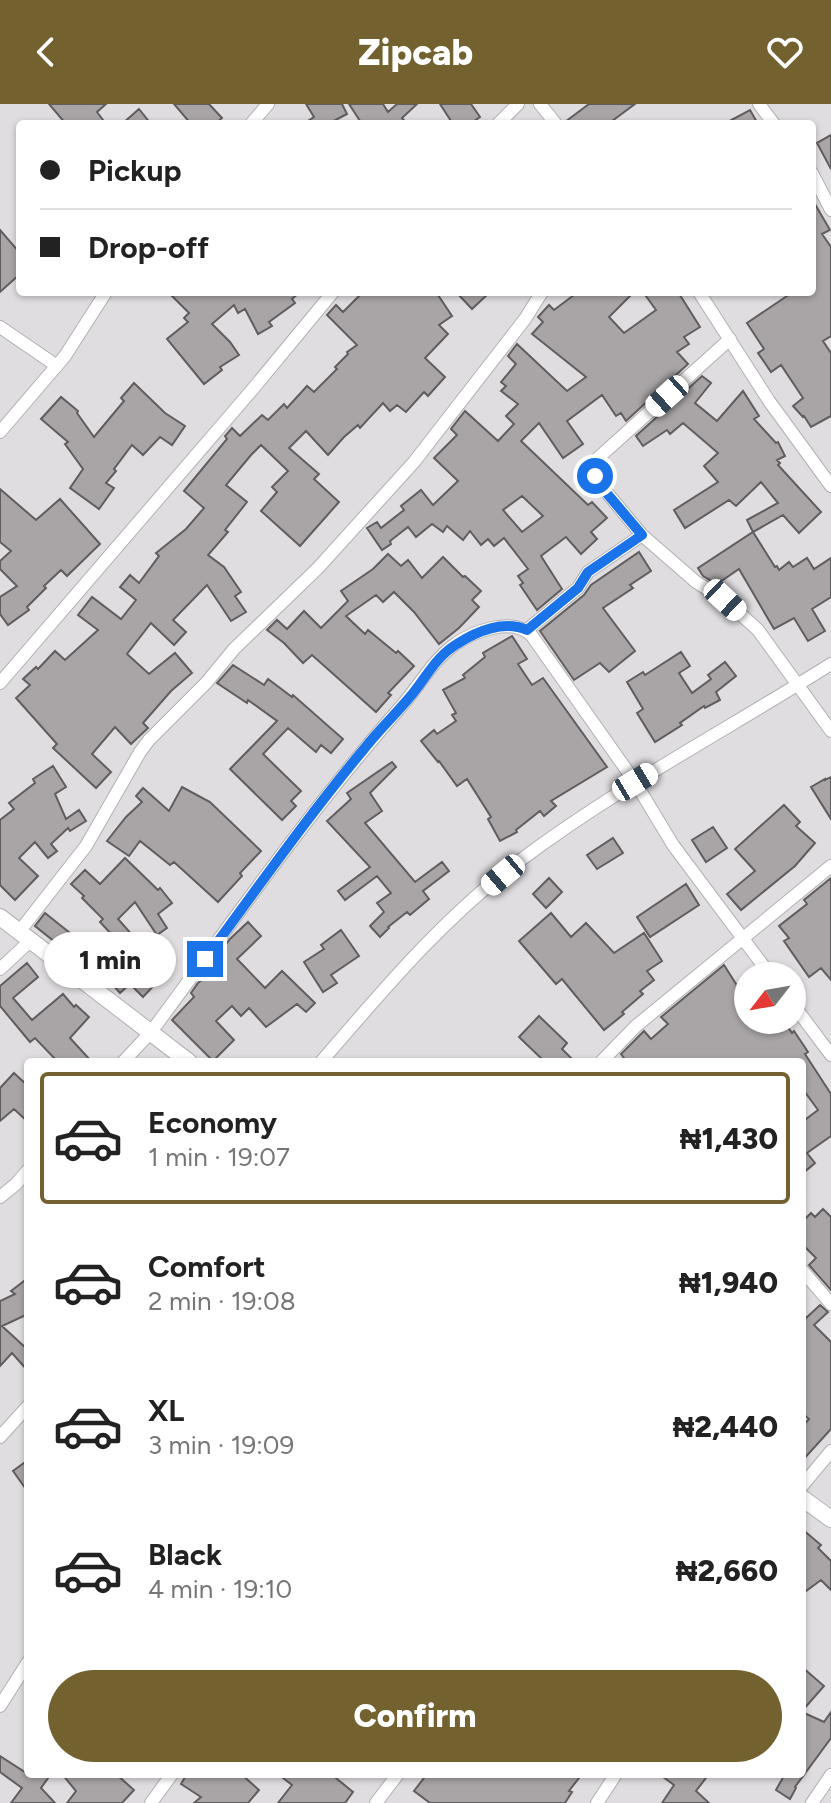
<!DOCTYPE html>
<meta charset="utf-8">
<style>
body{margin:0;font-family:Figtree,sans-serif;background:#f2f2f2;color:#222;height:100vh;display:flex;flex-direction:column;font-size:30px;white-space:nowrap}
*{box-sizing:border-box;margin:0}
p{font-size:26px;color:#767676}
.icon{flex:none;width:44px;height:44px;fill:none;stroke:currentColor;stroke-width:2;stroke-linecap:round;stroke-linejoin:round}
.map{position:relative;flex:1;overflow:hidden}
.panel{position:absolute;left:24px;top:954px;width:782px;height:720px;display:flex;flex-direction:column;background:#fff;border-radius:8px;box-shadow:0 2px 6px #0004}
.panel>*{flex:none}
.guide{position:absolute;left:16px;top:16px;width:800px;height:176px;border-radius:8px;box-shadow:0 2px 6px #0004;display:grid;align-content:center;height:176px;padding:0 24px;background:#fff}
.needle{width:52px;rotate:239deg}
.tools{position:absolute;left:734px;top:858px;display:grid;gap:16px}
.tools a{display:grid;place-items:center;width:72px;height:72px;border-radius:50%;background:#fff;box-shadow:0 2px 6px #0004;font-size:40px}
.end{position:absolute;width:36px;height:36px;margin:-18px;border:10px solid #1a73e8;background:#fff;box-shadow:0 0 0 4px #fff}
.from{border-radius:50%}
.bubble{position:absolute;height:56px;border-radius:28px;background:#fff;box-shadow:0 2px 6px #0004;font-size:26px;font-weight:800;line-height:56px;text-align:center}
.car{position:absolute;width:24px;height:48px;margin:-24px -12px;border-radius:10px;box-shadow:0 0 6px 2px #0007;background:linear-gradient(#fff 24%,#345 0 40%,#fff 0 76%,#345 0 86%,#fff 0)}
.guide b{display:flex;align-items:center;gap:28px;height:76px;font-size:30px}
.guide b+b{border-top:2px solid #e0e0e0}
.guide i{width:20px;height:20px;background:#222}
ul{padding:14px 0 0;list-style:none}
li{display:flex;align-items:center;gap:24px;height:132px;margin:0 16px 12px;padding:0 8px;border:4px solid transparent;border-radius:8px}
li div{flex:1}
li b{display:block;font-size:30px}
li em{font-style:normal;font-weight:800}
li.current{border-color:#736230}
li>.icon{width:72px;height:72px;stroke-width:1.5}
.button{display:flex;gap:16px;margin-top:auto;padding:16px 24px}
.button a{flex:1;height:92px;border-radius:48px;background:#736230;color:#fff;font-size:32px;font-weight:800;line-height:92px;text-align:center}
header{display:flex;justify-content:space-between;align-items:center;height:104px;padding:0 24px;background:#736230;color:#fff;font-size:36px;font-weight:800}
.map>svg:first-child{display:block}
</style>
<header><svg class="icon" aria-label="back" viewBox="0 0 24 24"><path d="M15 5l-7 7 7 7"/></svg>Zipcab<svg class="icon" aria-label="heart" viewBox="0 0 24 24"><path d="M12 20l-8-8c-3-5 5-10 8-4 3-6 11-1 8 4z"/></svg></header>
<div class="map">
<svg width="831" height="1699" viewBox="0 0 831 1699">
<rect width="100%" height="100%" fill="#e0dde1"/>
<!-- building -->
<path fill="#a9a5a7" stroke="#615d5f" stroke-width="2" fill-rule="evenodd" d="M49,0H106L97,8L106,20H66Z
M174,0H209L222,14L215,20H191Z
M306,0H342L347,10L328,20H303L314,13Z
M349,0H383L388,8L397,0H417L402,14L407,20H362Z
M440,0H471L480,13L470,20H453Z
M589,0H635L608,20H565V18Z
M139,5L151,20H122Z
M750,6L758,20H724Z
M831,31V65L817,39Z
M812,95L830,126L822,130L831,143V232L823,237L831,249V312L811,323L804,312L803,313L793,302L803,294L781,261L771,268L758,249L764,245L747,219L793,188H812Z
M0,126L20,149V170L0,188Z
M168,188H300L292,195L295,199L269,218L272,222L258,230L245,205L238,209L234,201L212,220L230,238L239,251L220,263L222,266L204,280L167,235L188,218L184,214L189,209Z
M363,188H436L452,212L439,221L448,230L425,254L445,273L428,292L424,288L406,308L397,301L390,307L383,299L360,324L358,321L344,333L328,351L306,327L289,344L319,370L314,375L339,398L300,442L261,407L277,388L272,383L288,367L261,341L251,351L226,381L247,398L225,426L228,428L208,451L224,463L241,488L235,492L246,508L231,517L207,481L173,516L186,528L174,541L151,519L127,550L149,570L175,549L192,569L171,587L143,619L148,624L131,640L115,623L92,650L111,668L96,684L53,644L57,640L16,594L30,581L23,575L36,563L38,565L55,547L65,556L98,526L78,511L92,493L121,515L136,496L120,483L130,471L139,479L159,452L156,449L186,425L204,404L184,387L227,335L225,332L232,324L240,332L262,311L268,316L284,300L287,304L307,282L314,288L337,265L335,263L348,250L347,248L357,241L327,211L336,201L343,208Z
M456,188H490L472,205Z
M578,188H634L609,213L624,229L656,206L643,188H678L700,223L684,233L689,240L677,248L688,260L626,317L621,309L616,312L602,291L567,317L583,340L563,354L539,319L521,337L588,401L592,398L607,414L591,428L597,435L581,450L566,433L541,452L562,485L537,506L520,481L523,479L518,472L528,465L504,434L494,442L488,435L481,441L470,427L463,436L447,422L443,428L432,420L416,433L408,423L390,437L391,440L382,446L367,424L377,418L381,424L404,406L401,402L421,386L433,401L458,377L434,354L457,331L451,325L465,307L498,337L514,320L506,312L518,300L501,287L506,282L501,278L516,260L508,252L517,240L567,287L586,273L532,230L543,218L538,213L549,201L554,206ZM522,392L543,412L522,428L503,406Z
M702,272L711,279L695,299L717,317L743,287L759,312L754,315L776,339L778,338L785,352L777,356L780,359L778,361L821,408L799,429L783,411L753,428L747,416L778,399L761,378L736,402L729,396L685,424L674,406L718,378L704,362L718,349L683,319L670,330L667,326L643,342L636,332Z
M134,279L165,309L185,322L172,341L160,333L143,351L132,341L114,365L116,367L106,379L114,384L99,405L70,384L83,365L65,340L68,338L41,315L61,293L78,307L77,309L94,333L124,297L121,294Z
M0,385L36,416L60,395L100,440L67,472L61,466L44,482L46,484L27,503L29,506L8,521L0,510V493L17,482L0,465V457L11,447L0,438Z
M753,428L775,463L777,462L779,466L789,458L793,463L807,454L814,465L831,454V493L812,505L825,527L808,537L794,514L774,525L739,465L717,480L703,472L698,464Z
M639,448L651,467L630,481L633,484L603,504L635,547L609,568L600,559L574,576L540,527L584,491L591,481Z
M388,450L401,462L408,456L422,474L443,453L463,473L465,472L481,487L472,496L479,503L459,524L439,540L414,508L394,488L383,498L376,491L346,512L365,530L368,526L396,549L398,547L414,562L388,589L391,591L376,608L312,551L303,559L284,539L267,526L277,516L287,525L304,507L321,524L348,497L341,487L373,465Z
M512,532L527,555L518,560L532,581L543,574L607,663L551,697L556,702L544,712L540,707L516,726L517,728L500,737L488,715L491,713L467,675L457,682L439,657L438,658L421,637L434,626L437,630L456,617L452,611L456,609L443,586L465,574L463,571L485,553L483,549Z
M681,548L690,562L679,569L692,589L711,575L708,571L725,558L736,572L716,588L720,596L705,604L704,602L680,619L682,621L655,638L637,609L643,605L627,578L643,568L645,571Z
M233,561L264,581L268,575L292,593L293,591L343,635L331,649L321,641L316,648L288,624L263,650L301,687L291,697L296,702L282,716L230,665L277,617L248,596L247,599L217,579Z
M392,658L396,663L370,689L382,707L365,719L415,778L442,758L449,767L423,787L429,795L410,811L407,808L388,823L389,824L380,833L370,822L384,808L377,799L391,789L377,772L345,796L338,787L370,763L327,717L351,695L347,689Z
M53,662L66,683L55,690L66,715L79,706L86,717L70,727L68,724L51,740L57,747L48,754L35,738L19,754L38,772L15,796L0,781V716L14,705L9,699L35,679L33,675Z
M831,673V715L811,683L825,675V676Z
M182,683L210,698L261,747L240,769L242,772L218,798L174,758L170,761L140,737L129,752L107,737L126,713L142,698L136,692L143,684L169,707Z
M784,701L800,718L796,722L815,739L795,762L741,806L727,790L755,767L735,745Z
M713,723L727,744L706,758L692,736Z
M613,734L623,749L597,765L587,751Z
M125,754L158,786L160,784L172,799L158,810L167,824L157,831L135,798L118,815L142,842L131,850L159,876L143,893L130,880L120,889L102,868L119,854L108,840L115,834L100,818L103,815L82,794L84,792L71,780L85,766L100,780Z
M549,774L562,788L546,804L533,790Z
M831,774V876L821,864L809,873L784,837L789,834L779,822L807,800L804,796Z
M686,780L699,801L650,833L637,813Z
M45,809L90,845L80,858L35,822Z
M551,809L571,833L586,819L614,849L644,829L662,857L647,867L654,876L640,887L643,890L622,908L624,910L604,926L562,875L556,880L519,837Z
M248,818L261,832L237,855L265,884L282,867L315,899L306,908L297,900L266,923L249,904L241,912L232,902L216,917L234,936L213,957L172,916L194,893L191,889L198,879L212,868L208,865L230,835Z
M341,826L359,852L331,871L337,879L323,888L304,858L324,845L321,841Z
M27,859L38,873L13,894L32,916L63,890L74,903L76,901L89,913L70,934L92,958H58L35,934L30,938L0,902V882Z
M724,861L738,883L748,876V916H783L792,929L794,927L808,948L805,950L831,990V1032L807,1049L815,1059L802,1070V1018L818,1006L802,984V958H627L621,950L644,927L651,935L668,920L661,913Z
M539,912L567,939L562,945L575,958H545L519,933Z
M14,969L28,982V1018L14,1005L0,1017V984Z
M823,1105L831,1113V1186L809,1161L816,1154L802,1140V1118L811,1109L815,1113Z
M28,1174V1210L2,1222L28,1246V1267L12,1249L0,1262V1197L15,1190L11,1187Z
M820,1201L828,1208L814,1221L831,1238V1325L802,1357V1323L809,1315L802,1309V1210L806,1214Z
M28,1356V1388L13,1367Z
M802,1425L821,1441L818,1444L831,1457V1486L821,1476L802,1490Z
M802,1563L824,1582L802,1607Z
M802,1608L824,1618L831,1608V1634L795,1683L796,1684L790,1695L776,1686L785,1670H802Z
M0,1652L28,1670H51L41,1684L55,1699H11L22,1684L0,1668Z
M62,1670H116L134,1686L122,1699H67L76,1687Z
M187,1670H241L259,1686L248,1699H194L201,1693L181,1680Z
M278,1670H331L353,1688L345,1699H278L292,1681Z
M427,1670H582L569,1687L572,1688L565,1699H430L414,1687Z
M659,1670H709L696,1687L709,1699H662L674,1681Z"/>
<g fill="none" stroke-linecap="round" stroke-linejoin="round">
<!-- minor casing -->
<g stroke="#b1afb2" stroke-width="14">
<path id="minor" d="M540,0L556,20
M759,0L774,20
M251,20L268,0
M498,20L518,0
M812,69L831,106
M699,188L769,297L831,382
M0,223L57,262
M730,235L597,355L594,366L598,378L642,431L696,478L725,496L758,526L831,627
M0,328L65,252L106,188
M527,526L578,484L588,468L642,431
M0,579L252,286L333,188
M19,828L86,742L140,648L149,636L206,579L234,545L318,464L414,358L525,215L542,188
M0,865L30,837
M792,899L831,951
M123,958L151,928C232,819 309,707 399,605C418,584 431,558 454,541C474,527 513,512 532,532L635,678L673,741L771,872
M321,958C383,886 445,812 522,755C620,682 728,625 831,560
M601,958L636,922L831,762
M0,1093L16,1080L28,1066
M802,1166L831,1200
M0,1333L28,1302
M802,1382L831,1347
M0,1602L28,1558
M151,1699L172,1670
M376,1699L398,1670
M597,1699L616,1670
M812,1699L831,1671"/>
</g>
<!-- tertiary casing -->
<g stroke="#b1afb2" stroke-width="18">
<path id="tertiary" d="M0,813L189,958
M802,1394L831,1415"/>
</g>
<!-- minor -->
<use href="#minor" stroke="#fff" stroke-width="12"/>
<!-- tertiary -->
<use href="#tertiary" stroke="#fff" stroke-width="16"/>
</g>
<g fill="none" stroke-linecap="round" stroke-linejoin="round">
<!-- route -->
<path stroke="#1a73e8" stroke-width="10" d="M205,855C257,785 308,712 364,645C378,627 394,612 409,594C425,576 435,553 457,540C477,527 504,516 527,526L578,484L588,468L642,431L604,386L595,372"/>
</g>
</svg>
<div class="tools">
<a><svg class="needle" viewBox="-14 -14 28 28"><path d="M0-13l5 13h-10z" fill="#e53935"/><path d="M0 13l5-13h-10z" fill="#767676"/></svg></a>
</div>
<i class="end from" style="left:595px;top:372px"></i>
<i class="end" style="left:205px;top:855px"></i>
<div class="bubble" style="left:44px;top:828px;width:132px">1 min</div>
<i class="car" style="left:667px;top:292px;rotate:228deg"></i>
<i class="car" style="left:725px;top:496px;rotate:133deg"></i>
<i class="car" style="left:635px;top:678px;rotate:59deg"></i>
<i class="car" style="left:503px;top:771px;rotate:230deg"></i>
<div class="guide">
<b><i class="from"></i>Pickup</b>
<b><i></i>Drop-off</b>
</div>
<section class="panel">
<ul>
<li class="current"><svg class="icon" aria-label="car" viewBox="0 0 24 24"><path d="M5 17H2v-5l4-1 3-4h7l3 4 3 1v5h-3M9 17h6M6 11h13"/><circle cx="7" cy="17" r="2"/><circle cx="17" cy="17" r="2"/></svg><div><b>Economy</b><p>1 min · 19:07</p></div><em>₦1,430</em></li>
<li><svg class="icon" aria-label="car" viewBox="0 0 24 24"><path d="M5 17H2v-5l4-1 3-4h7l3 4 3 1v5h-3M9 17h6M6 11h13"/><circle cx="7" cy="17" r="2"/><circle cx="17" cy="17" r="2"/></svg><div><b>Comfort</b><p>2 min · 19:08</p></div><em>₦1,940</em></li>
<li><svg class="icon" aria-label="car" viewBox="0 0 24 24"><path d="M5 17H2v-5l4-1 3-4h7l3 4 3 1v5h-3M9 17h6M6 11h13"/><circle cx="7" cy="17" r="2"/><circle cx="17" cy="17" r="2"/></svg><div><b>XL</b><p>3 min · 19:09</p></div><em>₦2,440</em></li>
<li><svg class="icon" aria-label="car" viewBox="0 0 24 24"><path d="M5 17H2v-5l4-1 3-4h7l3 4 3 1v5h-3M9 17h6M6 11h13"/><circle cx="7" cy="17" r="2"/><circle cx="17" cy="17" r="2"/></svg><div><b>Black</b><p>4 min · 19:10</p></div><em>₦2,660</em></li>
</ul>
<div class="button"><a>Confirm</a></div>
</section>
</div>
